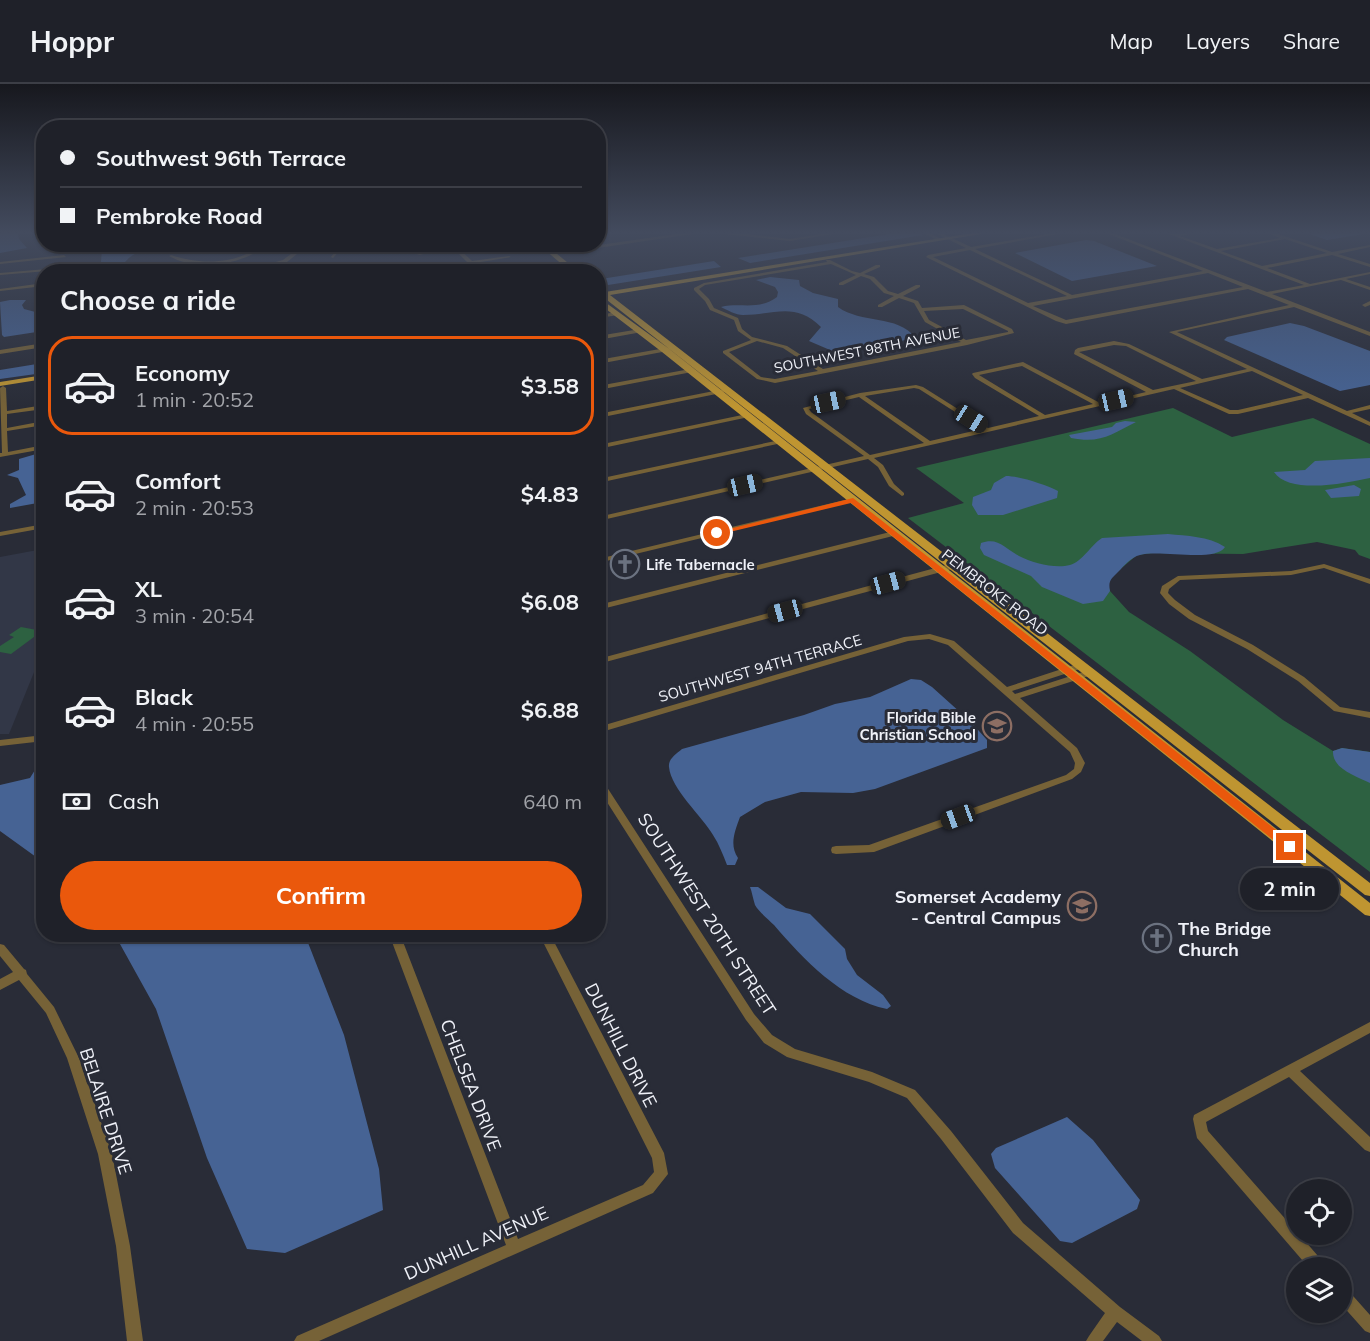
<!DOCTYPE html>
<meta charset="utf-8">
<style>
body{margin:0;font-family:Mulish,sans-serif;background:#2c2e35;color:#f1f3f6;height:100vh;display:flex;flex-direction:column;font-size:22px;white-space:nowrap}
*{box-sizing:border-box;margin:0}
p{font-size:20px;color:#a1a3a8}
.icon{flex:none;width:33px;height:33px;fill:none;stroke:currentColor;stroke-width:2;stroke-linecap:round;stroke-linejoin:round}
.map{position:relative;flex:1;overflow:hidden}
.side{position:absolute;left:36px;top:180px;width:570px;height:678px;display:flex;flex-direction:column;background:#1f2129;border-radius:24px;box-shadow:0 2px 4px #0004,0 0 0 2px #3c3e46}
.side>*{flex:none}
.banner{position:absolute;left:36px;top:36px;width:570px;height:132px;border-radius:24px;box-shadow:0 2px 4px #0004,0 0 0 2px #3c3e46;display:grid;align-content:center;height:132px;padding:0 24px;background:#1f2129}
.fabs{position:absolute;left:1286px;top:1095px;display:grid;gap:12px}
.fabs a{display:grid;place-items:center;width:66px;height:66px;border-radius:50%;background:#1f2129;box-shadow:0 2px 4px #0004,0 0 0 2px #3c3e46;font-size:30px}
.end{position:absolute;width:27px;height:27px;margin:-14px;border:8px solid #ea580c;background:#fff;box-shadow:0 0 0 3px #fff}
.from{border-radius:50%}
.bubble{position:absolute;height:42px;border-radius:21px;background:#1f2129;box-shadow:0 2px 4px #0004,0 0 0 2px #3c3e46;font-size:20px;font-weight:700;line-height:42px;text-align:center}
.car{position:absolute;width:18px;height:36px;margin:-18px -9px;border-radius:8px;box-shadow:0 0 4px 2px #0007;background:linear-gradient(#222 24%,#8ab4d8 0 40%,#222 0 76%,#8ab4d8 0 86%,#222 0)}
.banner b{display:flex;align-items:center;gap:21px;height:57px;font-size:22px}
.banner b+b{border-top:2px solid #3c3e46}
.banner i{width:15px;height:15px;background:#f1f3f6}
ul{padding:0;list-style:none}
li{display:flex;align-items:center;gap:18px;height:99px;margin:0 12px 9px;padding:0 12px;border:3px solid transparent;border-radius:24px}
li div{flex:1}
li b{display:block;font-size:22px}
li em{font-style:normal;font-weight:700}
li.active{border-color:#ea580c}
li>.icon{width:54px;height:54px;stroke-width:1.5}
h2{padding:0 24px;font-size:27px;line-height:72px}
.pay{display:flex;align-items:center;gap:15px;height:66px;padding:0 24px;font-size:22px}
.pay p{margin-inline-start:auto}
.cta{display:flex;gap:12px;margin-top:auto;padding:12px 24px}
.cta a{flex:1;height:69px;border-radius:36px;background:#ea580c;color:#fff;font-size:24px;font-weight:700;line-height:69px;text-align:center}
header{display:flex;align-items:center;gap:36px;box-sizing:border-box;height:84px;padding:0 30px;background:#1f2129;border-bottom:2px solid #3c3e46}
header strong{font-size:28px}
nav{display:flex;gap:33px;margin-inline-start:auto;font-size:21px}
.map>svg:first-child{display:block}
</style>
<header>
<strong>Hoppr</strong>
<nav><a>Map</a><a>Layers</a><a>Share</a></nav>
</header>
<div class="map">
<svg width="1370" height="1257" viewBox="0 0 1370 1257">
<rect width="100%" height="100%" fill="#292c37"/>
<!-- built -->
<path fill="#323747" d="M43,465V566L9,650H0V473Z"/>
<!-- green -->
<path fill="#2d6141" d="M1173,324L1232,353L1313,334L1370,360V475L1359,471L1355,466L1317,458L1243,470L1153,469L1137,471L1111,493L1108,500L1110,507L1129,528L1190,567L1283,636L1333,667L1342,664L1370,668V788L908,434L964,419L916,384Z
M21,543L42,547L11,570L0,568V562L14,553L9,551Z"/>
<!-- water -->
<path fill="#466394" d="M0,147H17L19,155L27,164L0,169Z
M884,147L917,148L923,151L750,179L738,174L889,150Z
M1301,147H1370V149L1327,156Z
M1086,156L1094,157L1157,182L1072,197L1015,169Z
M119,161V160L170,161C153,163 136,165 125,178H101L102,165Z
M714,177L721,183L608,201L601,195Z
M770,193L799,196L800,202L813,209L838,215V223C861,240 897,230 916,254L837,269L809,257L821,243C795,217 774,231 743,231C736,231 727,226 721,223C740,218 759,227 777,213L778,208L775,203L756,196Z
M10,216H26L22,221L24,225L43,230V247L4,253L2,251L0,218Z
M1290,239L1304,242L1370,267V301L1340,307L1224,256L1227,253Z
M43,279V289L0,295V286Z
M1125,337L1136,338C1112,350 1101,360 1071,354L1069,351L1112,343L1116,339Z
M43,368V418L10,424V420L26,411L18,394L7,391L19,386V375Z
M1370,374V394C1347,399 1289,411 1274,388L1305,386L1315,377Z
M1006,392C1020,392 1046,401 1058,407L1057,414L1003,431H978L972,421L973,413L991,406L994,399Z
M1354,401L1361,405L1359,412L1331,414L1325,406Z
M1168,450C1187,452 1208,452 1225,463C1215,479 1159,465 1140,471C1131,473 1124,482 1118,488C1111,495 1108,497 1110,507L1103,517L1083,520L1042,503L1031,492L984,471L980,464L981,459C999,453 1005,465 1019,472C1033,479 1055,485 1070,481C1082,478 1091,461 1102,454Z
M911,595L921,596L932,603L971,638L987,656V664L875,705L853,709L801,708L765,718L740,733C735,747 729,761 738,774L735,781H727C723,771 719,760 713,751C702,732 671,705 669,683C668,675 676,670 682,665L804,631L835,620L870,613Z
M1342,664L1370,668V699C1356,692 1332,685 1333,667Z
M43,673V778L0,747V701L30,694Z
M750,803H758L786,824L810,830L845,865L847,875L857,891L883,911L891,922L887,925C842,916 803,875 774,841C768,835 759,828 755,821C753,815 752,808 750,803Z
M115,851H305L344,951L379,1085L383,1126L285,1169L247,1165L207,1074L156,925Z
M1067,1033L1093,1056L1140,1116L1137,1125L1072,1159L1060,1157L995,1084L991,1070L996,1064Z"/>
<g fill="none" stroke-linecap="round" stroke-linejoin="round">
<!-- minor -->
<path fill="#766237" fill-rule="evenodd" d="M697,147H719L790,155L840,147H851L790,157L706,148L584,166L577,160H582L585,163Z
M920,147H926L941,155L937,156Z
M931,147H937L971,163L1065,147H1075L975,165L1072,211L1203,187L1101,147H1107L1267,208L1304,201L1161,147C1167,147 1171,150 1176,150C1185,150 1194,147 1203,147L1180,152L1217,165L1280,154L1263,147H1269L1332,168L1370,161V163L1338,170L1370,180V183L1332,171L1267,184L1310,200L1370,188V190L1346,195L1370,203V206L1341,196L1272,210L1370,248V252L1294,223L1177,248L1347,327L1370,321V325L1352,329L1370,338V342L1308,314L1238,330H1229L1174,305L874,374L883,381L894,400L904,409V411L902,412L889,402L878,383L868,375L598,437V433L864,372L806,330L803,324L860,309L916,301L923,303L988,344L1039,332L975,294L972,290L973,289L1023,278L1100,319L1146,308L1074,270L1075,266L1078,264L1114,257L1129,260L1202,295L1247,285L1169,248L1289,221L1248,205L1066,240L1056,237L926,173L928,171L966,164ZM1285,155L1327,169L1262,182L1221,167ZM970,166L1067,212L1028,219L933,173ZM1208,189L1243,203L1066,236L1033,222ZM1114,261L1126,262L1196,297L1153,306L1079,268ZM1022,282L1093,320L1045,331L979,291ZM1252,287L1303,311L1238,326H1230L1180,304ZM914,304L919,305L982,345L930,357L865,312ZM859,313L924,359L870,371L811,328L809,325Z
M263,160H268C244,181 197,188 169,172L171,171C200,181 237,181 263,160Z
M304,160H400L344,162L333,174L331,173L339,162H307L287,178L280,180L305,188C295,188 286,183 276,182C267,180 250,188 238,188L283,176Z
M410,160H416L430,168L420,171L409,168V166L415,163ZM418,165L424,168L420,169L415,167Z
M449,160H454L472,177L509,172L511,173L475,179L483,188H478L470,180L456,182L441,187L430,184V182C443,178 455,180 467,178ZM442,181L448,182L441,184L437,183Z
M64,171L66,173L0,180V178Z
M826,176H830L852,187L860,189L876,181H880V183L864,190L874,193L888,207L898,210L916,201H920V203L903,212L918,217L922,224L964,221L1012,245L1014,249L967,261L775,299L757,295L723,269V267L751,256L738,247L734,236L710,226L705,217L694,206V204L704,199L827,178ZM831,180L856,191L839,199V201H843L861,192L870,195L884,209L894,212L878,221V223H882L899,214L914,219L925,238L961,258L823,285L787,262L752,253L742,245L738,234L714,224L709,215L699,205L705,201ZM963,225L1008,247V248L966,256L929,236L924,227ZM757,257L783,264L818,287L775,295L761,293L729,268Z
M82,182L146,188H120L82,184L0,191V189Z
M370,185L379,187V188H361Z
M44,199V202L0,207V205Z
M1370,217V221L1365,223L1362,221Z
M617,228L620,230L619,231L598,234V231Z
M640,245L642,246V248L598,256V252Z
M44,259V263L0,270V266Z
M671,263L674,265L673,266L598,280V276Z
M690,285L693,287L692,288L598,306V302Z
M3,302L6,304L7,327L44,321V325L7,330V344L44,337V341L7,347L8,368L44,361V365L0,373V369H2L0,304Z
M729,304L731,305V307L598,334V330Z
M747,330L749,331V333L598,365V361Z
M780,356L783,358L782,359L598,399V395Z
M853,414L855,415V417L598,479V475Z
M44,440V444L0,452V448Z
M894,447H897V451L598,526V521Z
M950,480H953L957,482L956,484L598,580V575Z
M1324,480L1370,495V500L1324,484L1291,491L1180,496L1169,505L1168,509L1175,516L1195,531L1253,561L1304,593L1340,623L1370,628V634L1334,627L1298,597L1247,565L1189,535L1169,520L1160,509L1162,502L1178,492L1291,487Z
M930,550L954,557L1007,603L1077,580L1080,579L1084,582L1083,584L1012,607L1015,610L1086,587H1092L1093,589L1092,591L1020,614L1077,664L1085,679L1081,688L1072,695L874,768L836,770L832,769L831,766L832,763L836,762L869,761L1066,691L1074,685L1075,679L1070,668L948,561L929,555L908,557L598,649V643L904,553Z
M44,651V657L0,662V656Z
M598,693L601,694L754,930L772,951L795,965L872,988L915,1006L951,1047L1023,1139L1120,1223L1159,1252L1162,1257H1142L1117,1238L1103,1257H1086L1089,1252L1105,1229L1013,1149L941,1055L907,1014L869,998L787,973L764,959L746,936L598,704Z
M389,850H400L518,1155L643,1101L654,1088L652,1074L539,850H550L664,1069L668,1090L653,1109L319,1257H294L297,1252L506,1161Z
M0,860L4,861L24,885L26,886L27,890L54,923L79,974L112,1070L130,1162L143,1257H127L116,1162L98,1070L67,974L46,929L19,896L0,906V895L13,888L0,872Z
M1370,938V949L1300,987L1370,1053V1068L1365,1066L1289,993L1206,1038L1208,1047L1296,1147V1150H1299L1324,1179L1326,1184H1309L1197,1054L1193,1035L1194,1031Z
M1341,1202L1346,1204L1370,1231V1249L1365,1247L1341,1220Z"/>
<!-- major -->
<path fill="#bf9531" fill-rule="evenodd" d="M985,147H999L610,211L1370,799V812L1365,811L598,209V203L605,208Z
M538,160H545L579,188H571Z
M598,213L668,264L1370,819V832L1365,831L662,268L598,219Z
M44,291V295L0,302V298Z"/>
</g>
<!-- sky -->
<linearGradient id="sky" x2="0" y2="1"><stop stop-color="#17181e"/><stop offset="0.46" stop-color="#434b5e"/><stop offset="1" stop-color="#434b5e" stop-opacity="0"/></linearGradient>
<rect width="1370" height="323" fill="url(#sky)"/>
<!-- route -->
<path fill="#ea580c" d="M853,414L1294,760V766H1286L851,419L717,451L713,449Z"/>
<!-- icons -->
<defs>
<g id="church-ring" transform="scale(1.5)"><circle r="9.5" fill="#292c37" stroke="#6b7280" stroke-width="1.5"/><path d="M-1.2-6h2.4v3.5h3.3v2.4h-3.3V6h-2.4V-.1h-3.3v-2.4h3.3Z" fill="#6b7280"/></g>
<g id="school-ring" transform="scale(1.5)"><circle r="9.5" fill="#292c37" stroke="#8d6e63" stroke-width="1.5"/><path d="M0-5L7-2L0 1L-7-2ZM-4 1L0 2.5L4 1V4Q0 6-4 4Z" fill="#8d6e63"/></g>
</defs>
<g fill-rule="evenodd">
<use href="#church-ring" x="625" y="480"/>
<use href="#school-ring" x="997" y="642"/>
<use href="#school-ring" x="1082" y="822"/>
<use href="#church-ring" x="1157" y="854"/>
</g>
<g text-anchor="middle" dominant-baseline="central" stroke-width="6" stroke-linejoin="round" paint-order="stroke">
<!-- far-street labels -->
<g font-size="14" fill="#eff1f8" stroke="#292c37">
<text transform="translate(867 266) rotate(-11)">SOUTHWEST 98TH AVENUE</text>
</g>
<!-- poi labels -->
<g font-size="15" font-weight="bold" fill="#eff1f8" stroke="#292c37" text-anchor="start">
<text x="646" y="480">Life Tabernacle</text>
<text x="976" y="633" text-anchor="end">Florida Bible<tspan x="976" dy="17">Christian School</tspan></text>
</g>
<!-- street labels -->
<g font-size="15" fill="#eff1f8" stroke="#292c37">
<text transform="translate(995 508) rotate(38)">PEMBROKE ROAD</text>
<text transform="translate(760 584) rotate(-16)">SOUTHWEST 94TH TERRACE</text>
</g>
<!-- near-poi labels -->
<g font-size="18" font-weight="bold" fill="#eff1f8" stroke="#292c37" text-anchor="end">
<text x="1061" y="812">Somerset Academy<tspan x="1061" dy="21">- Central Campus</tspan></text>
<text x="1178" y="844" text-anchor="start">The Bridge<tspan x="1178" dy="21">Church</tspan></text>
</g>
<!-- near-street labels -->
<g font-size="18" fill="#eff1f8" stroke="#292c37">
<text transform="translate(707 830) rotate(57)">SOUTHWEST 20TH STREET</text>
<text transform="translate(621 961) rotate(63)">DUNHILL DRIVE</text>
<text transform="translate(471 1001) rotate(69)">CHELSEA DRIVE</text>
<text transform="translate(106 1027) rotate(72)">BELAIRE DRIVE</text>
<text transform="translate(476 1159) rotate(-24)">DUNHILL AVENUE</text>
</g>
</g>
</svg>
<div class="fabs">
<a><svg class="icon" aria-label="locate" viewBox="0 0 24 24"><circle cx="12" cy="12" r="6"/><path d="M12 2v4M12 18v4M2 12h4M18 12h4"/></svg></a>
<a><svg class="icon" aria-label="layers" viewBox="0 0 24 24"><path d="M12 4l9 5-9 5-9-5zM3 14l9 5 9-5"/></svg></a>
</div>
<i class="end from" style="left:717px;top:449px"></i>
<i class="end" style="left:1290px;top:763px"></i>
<div class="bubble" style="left:1240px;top:784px;width:99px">2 min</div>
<i class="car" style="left:1116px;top:316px;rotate:77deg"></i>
<i class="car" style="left:828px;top:318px;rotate:78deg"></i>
<i class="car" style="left:971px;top:335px;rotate:122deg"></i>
<i class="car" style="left:745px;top:401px;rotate:77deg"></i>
<i class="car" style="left:888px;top:499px;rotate:75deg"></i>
<i class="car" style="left:785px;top:527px;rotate:255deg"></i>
<i class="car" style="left:958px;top:733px;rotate:250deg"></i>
<div class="banner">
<b><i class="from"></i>Southwest 96th Terrace</b>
<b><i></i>Pembroke Road</b>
</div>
<section class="side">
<h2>Choose a ride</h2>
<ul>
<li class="active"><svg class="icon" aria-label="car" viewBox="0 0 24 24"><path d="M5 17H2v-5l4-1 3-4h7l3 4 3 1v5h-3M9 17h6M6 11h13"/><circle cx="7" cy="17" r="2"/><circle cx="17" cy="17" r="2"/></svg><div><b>Economy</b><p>1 min · 20:52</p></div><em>$3.58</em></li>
<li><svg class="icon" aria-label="car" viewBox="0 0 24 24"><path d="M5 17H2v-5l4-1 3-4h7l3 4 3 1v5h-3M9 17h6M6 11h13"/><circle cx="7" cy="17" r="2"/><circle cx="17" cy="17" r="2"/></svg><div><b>Comfort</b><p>2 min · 20:53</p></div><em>$4.83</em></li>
<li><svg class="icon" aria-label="car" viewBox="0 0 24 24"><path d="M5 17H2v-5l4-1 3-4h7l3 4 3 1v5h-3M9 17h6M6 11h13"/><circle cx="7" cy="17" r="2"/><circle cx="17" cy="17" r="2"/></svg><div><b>XL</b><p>3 min · 20:54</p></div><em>$6.08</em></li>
<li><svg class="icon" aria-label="car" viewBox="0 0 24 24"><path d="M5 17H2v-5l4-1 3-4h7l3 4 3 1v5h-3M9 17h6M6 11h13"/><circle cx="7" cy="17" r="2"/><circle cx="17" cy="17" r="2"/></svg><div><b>Black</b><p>4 min · 20:55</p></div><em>$6.88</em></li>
</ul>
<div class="pay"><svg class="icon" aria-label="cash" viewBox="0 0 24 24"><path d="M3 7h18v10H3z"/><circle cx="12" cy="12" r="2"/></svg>Cash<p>640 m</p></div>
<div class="cta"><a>Confirm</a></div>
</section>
</div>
